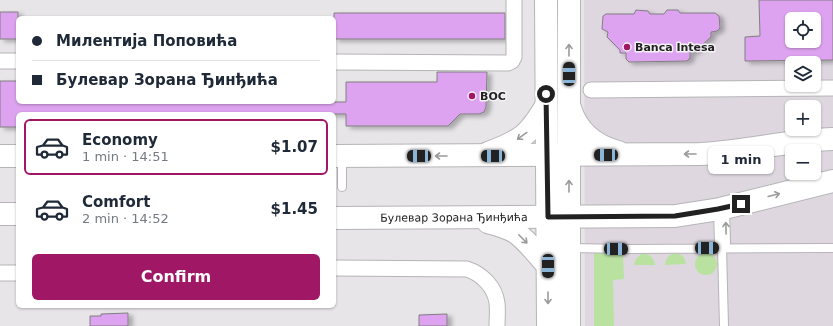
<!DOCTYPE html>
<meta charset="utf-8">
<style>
body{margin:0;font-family:"DejaVu Sans",sans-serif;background:#f6f6f7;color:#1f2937;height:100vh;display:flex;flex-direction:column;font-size:15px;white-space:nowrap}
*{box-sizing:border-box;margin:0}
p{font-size:13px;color:#747a83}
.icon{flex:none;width:22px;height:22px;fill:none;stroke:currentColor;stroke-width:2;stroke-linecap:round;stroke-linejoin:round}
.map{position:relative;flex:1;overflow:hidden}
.drawer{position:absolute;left:16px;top:112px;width:320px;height:196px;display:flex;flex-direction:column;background:#fff;border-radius:6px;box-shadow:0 1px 3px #0004}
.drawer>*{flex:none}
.guide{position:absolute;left:16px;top:16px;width:320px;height:88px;border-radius:6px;box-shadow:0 1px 3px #0004;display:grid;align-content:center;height:88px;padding:0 16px;background:#fff}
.tools{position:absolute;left:785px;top:12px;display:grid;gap:8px}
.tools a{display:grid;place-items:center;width:36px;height:36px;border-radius:6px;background:#fff;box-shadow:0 1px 3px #0004;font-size:20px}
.end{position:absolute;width:18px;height:18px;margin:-9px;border:5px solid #212122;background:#fff;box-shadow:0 0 0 2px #fff}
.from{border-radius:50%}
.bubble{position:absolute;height:28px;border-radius:6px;background:#fff;box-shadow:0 1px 3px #0004;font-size:13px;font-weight:600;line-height:28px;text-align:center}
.car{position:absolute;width:12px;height:24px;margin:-12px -6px;border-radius:5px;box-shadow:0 0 3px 1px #0007;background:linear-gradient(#222 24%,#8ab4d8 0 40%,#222 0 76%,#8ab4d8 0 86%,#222 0)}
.guide b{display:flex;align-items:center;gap:14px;height:38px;font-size:15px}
.guide b+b{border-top:1px solid #e0e1e3}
.guide i{width:10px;height:10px;background:#1f2937}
ul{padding:7px 0 0;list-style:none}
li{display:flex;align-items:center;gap:12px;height:56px;margin:0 8px 6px;padding:0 8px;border:2px solid transparent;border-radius:6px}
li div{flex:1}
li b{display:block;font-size:15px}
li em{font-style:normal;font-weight:600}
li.on{border-color:#9f1765}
li>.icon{width:36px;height:36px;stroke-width:1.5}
.button{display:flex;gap:8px;margin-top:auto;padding:8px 16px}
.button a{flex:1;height:46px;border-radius:6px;background:#9f1765;color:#fff;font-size:16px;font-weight:600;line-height:46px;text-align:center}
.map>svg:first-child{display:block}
</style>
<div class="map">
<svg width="833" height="326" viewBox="0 0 833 326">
<defs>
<filter id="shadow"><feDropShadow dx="4.5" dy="2.5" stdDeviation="2" flood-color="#0004"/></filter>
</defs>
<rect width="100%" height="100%" fill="#e7e5e8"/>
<!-- built -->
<path fill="#ded7e0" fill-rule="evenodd" d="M584,0H833V326H585ZM792,19H814V41H792ZM792,63H814V85H792ZM792,107H814V129H792ZM792,151H814V173H792Z"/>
<!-- green -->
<path fill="#b9e2a1" d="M620,252L623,256L624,279L613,280L614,326H594V253Z
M676,253C683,255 685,258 686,264L665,265C666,258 669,254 676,253Z
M695 264a11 11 0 1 1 22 0a11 11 0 1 1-22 0Z
M641,254C649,253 654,257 655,265H634L636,259Z"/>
<!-- building -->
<path fill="#dea3f0" stroke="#807e81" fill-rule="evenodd" filter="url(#shadow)" d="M759,0H833V60L745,61V37L760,36ZM792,19H814V41H792Z
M636,10L648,11L650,14H664L667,10H678L680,13H715L719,16L720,28L717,31L711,32V37L694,52H690V58L687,61L629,62L626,59V53H620V50L607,37L608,32L602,29L603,16L606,14H634Z
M0,12H18V39H0Z
M334,13H505V39H334Z
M437,72H487L486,107L484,112L479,114H460L448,126H346V114H18V127H0V81H18V102H346V82H437Z
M128,313V326H90V316H101V314Z
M447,314V326H419V315Z"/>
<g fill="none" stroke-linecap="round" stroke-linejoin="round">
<!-- lane casing -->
<g stroke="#b6b4b7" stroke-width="10">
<path id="lane" d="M342,187V158
M718,210L719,243L722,248L724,326
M570,248L629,249L833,248
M722,248L726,243L725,208"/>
</g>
<!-- street casing -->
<g stroke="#b6b4b7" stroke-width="17">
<path id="street" d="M0,61H18
M334,62L508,63L512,61L514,57V0
M591,90L833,88
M334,268L467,269C482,274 495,287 497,303C498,311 497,319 497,326
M0,273H18"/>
</g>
<!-- secondary casing -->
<g stroke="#b6b4b7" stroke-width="24">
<g id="secondary">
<path d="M546,0L548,326"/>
<path d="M570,108C577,131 595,146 618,152"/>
<path d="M488,153C499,149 510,145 520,138C531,131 539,118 546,106"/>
<path d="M0,156H18"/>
<path d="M334,156L700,154C745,152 788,140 833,139"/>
<path d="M0,214H18"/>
<path id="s1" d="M334,218L675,216L720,209L833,181"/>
<path d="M488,222C497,225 507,227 515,232C526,239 539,256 548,266"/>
<path d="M569,326V0"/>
</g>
</g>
<!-- lane -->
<use href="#lane" stroke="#fff" stroke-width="8"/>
<!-- street -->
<use href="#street" stroke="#fff" stroke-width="15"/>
<!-- secondary -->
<use href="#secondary" stroke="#fff" stroke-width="22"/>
</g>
<!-- one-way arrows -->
<defs><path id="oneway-shaft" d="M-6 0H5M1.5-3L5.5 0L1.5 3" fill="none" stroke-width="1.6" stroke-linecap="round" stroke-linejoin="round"/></defs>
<g stroke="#9b9b9c">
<use href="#oneway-shaft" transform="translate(569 50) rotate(-90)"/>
<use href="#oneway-shaft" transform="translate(522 136) rotate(144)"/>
<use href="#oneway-shaft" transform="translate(690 154) rotate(180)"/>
<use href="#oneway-shaft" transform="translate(441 156) rotate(180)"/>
<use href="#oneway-shaft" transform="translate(569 186) rotate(-90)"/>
<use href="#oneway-shaft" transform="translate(774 195) rotate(-14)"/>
<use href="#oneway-shaft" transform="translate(726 228) rotate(-91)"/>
<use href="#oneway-shaft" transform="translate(523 239) rotate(45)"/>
<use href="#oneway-shaft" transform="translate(548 298) rotate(90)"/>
</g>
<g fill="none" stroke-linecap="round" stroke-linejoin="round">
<!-- route -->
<path stroke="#212122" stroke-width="5" d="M546,94L548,217L675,216L718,209L741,204"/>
</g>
<!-- markers -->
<g fill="#9f1765" stroke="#f5f2f5" stroke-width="1.5">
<circle cx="627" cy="47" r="4"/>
<circle cx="472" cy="96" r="4"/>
</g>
<g text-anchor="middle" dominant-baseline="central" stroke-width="3" stroke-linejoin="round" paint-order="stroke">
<!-- poi labels -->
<g font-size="11" font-weight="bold" fill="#212122" stroke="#f5f2f5" text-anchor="start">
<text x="635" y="47">Banca Intesa</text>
<text x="480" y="96">BOC</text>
</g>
<!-- street labels -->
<g font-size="11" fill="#212122" stroke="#f5f2f5">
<text stroke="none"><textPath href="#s1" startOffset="120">Булевар Зорана Ђинђића</textPath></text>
</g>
</g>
</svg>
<div class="tools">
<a><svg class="icon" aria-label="locate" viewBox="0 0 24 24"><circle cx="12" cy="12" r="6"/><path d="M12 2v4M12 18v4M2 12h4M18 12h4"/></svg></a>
<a><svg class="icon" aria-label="layers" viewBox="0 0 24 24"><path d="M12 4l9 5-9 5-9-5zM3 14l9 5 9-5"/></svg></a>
<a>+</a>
<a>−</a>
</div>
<i class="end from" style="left:546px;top:94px"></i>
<i class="end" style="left:741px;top:204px"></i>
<div class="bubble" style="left:708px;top:146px;width:66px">1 min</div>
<i class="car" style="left:569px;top:74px;rotate:0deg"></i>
<i class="car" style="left:606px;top:155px;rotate:270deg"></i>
<i class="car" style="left:419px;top:156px;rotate:270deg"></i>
<i class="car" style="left:493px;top:156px;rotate:270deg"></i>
<i class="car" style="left:707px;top:248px;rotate:90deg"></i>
<i class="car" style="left:616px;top:249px;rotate:91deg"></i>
<i class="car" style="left:548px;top:266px;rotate:180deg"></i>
<div class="guide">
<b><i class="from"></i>Милентија Поповића</b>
<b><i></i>Булевар Зорана Ђинђића</b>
</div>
<section class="drawer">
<ul>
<li class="on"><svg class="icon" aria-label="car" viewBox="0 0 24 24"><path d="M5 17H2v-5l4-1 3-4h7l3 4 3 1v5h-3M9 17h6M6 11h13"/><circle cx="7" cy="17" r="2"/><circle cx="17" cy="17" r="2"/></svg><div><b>Economy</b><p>1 min · 14:51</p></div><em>$1.07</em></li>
<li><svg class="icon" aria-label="car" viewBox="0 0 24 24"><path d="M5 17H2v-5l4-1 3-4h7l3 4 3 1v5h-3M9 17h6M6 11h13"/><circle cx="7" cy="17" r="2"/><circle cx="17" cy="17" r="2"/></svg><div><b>Comfort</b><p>2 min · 14:52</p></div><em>$1.45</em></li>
</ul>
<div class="button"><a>Confirm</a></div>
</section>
</div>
